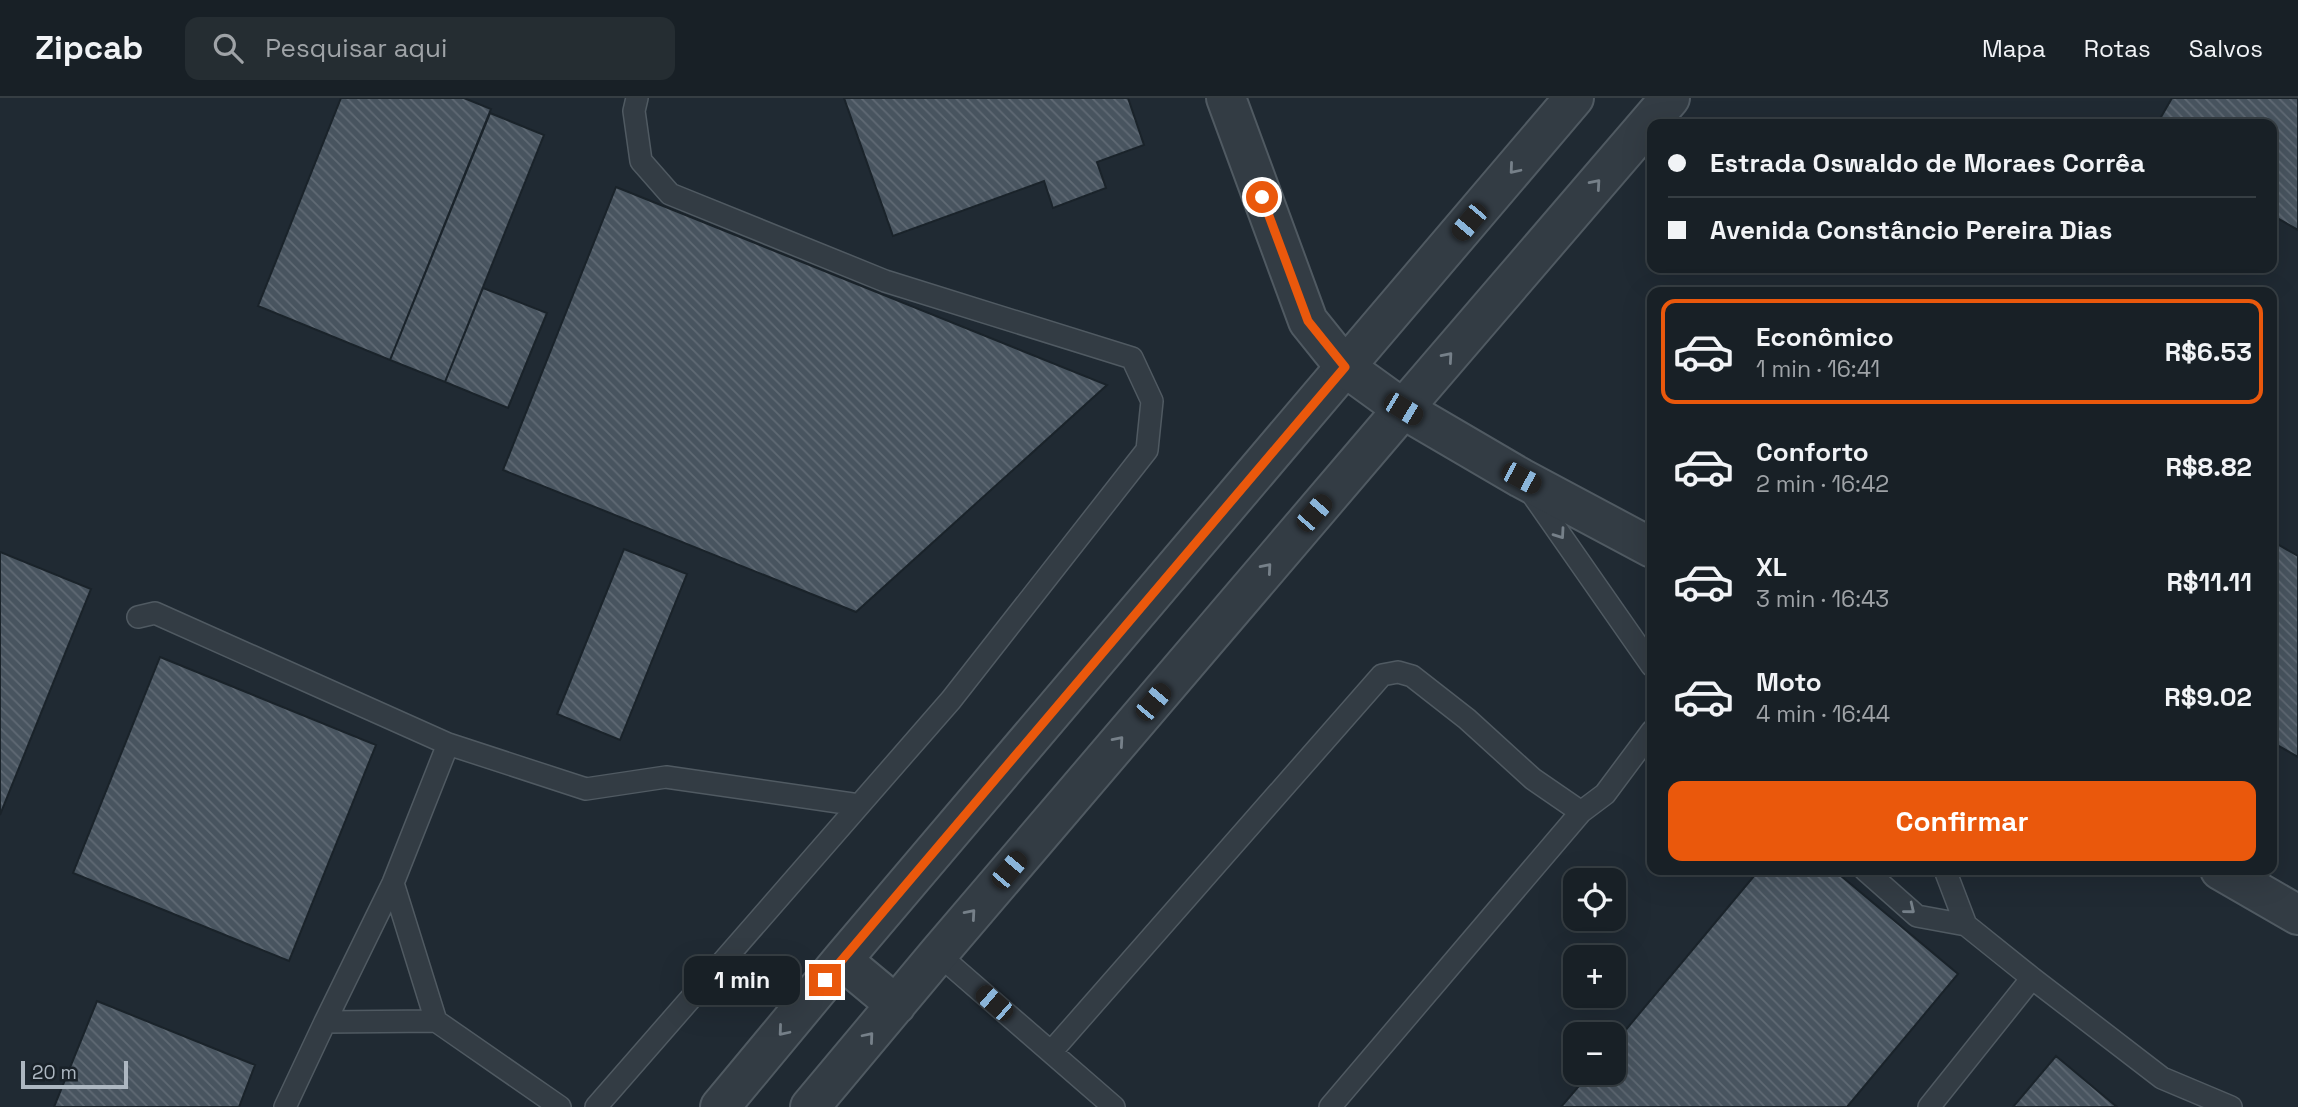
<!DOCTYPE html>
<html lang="pt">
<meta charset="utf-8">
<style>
body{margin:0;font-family:"Space Grotesk",sans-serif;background:#252d32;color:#f1f3f6;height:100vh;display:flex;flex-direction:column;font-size:26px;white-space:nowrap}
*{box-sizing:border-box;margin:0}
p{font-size:23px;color:#9fa3a7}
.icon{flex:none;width:38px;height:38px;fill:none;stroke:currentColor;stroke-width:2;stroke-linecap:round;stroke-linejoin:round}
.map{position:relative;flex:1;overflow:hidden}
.side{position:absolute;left:1647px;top:189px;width:630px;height:588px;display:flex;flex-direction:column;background:#182026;border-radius:14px;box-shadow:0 7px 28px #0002,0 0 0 2px #363e43}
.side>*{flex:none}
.top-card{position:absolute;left:1647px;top:21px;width:630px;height:154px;border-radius:14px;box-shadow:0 7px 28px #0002,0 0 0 2px #363e43;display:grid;align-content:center;height:154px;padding:0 21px;background:#182026}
.tools{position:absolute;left:1563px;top:770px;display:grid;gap:14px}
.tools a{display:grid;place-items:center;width:63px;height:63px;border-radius:14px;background:#182026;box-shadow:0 7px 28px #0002,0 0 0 2px #363e43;font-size:35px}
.scale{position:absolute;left:21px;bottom:18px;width:107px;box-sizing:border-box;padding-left:7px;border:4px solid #adb7c1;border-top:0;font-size:19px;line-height:24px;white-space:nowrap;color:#adb7c1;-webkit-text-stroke:5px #192128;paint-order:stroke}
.end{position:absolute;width:32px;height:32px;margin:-16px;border:9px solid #ea580c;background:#fff;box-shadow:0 0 0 4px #fff}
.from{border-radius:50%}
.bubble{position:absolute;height:49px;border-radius:14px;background:#182026;box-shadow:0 7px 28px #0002,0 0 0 2px #363e43;font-size:23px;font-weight:800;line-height:49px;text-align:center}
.car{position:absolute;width:21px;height:42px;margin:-21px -10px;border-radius:9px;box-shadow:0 0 5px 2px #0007;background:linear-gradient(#222 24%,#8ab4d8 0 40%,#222 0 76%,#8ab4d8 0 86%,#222 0)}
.top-card b{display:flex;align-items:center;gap:24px;height:66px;font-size:26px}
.top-card b+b{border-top:2px solid #363e43}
.top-card i{width:18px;height:18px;background:#f1f3f6}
ul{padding:12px 0 0;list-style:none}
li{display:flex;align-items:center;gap:21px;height:105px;margin:0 14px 10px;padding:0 7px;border:4px solid transparent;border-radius:14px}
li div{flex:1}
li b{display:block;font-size:26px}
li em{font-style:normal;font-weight:800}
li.current{border-color:#ea580c}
li>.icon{width:63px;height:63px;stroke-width:1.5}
.primary-button{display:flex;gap:14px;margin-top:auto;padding:14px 21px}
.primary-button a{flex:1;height:80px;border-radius:14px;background:#ea580c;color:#fff;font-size:28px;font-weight:800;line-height:80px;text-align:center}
header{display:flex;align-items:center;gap:42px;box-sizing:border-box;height:98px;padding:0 35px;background:#182026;border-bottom:2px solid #363e43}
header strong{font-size:33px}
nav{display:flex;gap:38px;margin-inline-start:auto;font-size:24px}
.search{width:490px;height:63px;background:#252d32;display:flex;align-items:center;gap:18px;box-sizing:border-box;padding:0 24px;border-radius:14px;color:#9fa3a7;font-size:26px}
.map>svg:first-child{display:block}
</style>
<header>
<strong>Zipcab</strong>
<div class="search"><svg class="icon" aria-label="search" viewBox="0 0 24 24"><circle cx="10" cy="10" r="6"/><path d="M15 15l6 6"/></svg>Pesquisar aqui</div>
<nav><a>Mapa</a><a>Rotas</a><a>Salvos</a></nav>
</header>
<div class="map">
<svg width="2298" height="1009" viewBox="0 0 2298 1009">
<defs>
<pattern id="building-back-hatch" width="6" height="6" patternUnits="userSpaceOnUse" patternTransform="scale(1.75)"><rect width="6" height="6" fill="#48545f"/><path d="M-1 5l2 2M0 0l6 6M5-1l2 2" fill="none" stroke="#606a74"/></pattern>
</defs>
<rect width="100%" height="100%" fill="#202a33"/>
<!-- building -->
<path fill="url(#building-back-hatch)" stroke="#1a232a" stroke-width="2" d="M341,0H464L491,11L390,262L258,208Z
M844,0H1128L1144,47L1097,64L1106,90L1053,110L1044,83L893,138Z
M2172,0H2298V132L2272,117V26H2157Z
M490,15L544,37L445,284L390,262Z
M616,89L1107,287L856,514L503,372Z
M483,190L547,215L508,310L445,284Z
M2272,443L2298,458V659L2272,644Z
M624,451L687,476L620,642L557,616Z
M0,454L91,491L0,717Z
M160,559L376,647L289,863L73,775Z
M1759,772H1834L1958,876L1847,1009H1561L1590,975H1614V946Z
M97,903L255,967L239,1009H54Z
M2056,958L2117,1009H2013Z"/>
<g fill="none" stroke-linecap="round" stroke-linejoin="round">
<!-- service casing -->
<g stroke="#505a62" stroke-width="24">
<path id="service" d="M1530,393L1652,568
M138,519L155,515L448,646
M1865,772L1917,818L1966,827L2032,880
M1945,772L1966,827
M393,785L436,923
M938,856L1114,1009
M325,924L393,785L448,646L586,691L666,679L859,707
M1051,954L1382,577L1398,574L1412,578L1467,621L1533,681L1581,714L1605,696L1652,633
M285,1009L325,924L436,923L560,1009
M596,1009L951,602L1147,352L1152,303L1132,260L885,183L670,96L641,63L634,13L637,0
M1330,1009L1581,714
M1929,1009L2032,880L2162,980L2231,1009"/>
</g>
<!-- minor casing -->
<g stroke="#505a62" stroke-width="42">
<path id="minor" d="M2220,772L2298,817
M842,862L896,907
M720,1009L842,862L1345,269
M810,1009L938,856L1403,311L1521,380L1652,450"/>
</g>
<!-- tertiary casing -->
<g stroke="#505a62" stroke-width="42">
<path id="tertiary" d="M1226,0L1308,223L1345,269L1403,311L1670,0
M1345,269L1574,0"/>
</g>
<!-- service -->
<use href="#service" stroke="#333c44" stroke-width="21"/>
<!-- minor -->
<use href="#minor" stroke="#333c44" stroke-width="38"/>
<!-- tertiary -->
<use href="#tertiary" stroke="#333c44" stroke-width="38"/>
</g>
<!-- one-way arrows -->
<defs><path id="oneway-chevron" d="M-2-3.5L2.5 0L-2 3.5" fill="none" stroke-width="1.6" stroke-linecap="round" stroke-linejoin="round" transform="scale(1.75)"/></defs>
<g stroke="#768089">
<use href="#oneway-chevron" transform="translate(1514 71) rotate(130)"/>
<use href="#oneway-chevron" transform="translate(1596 86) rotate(-49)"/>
<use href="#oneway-chevron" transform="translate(1448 259) rotate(-49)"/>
<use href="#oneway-chevron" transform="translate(1560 436) rotate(55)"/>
<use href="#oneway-chevron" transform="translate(1267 470) rotate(-49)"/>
<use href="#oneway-chevron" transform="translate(1119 643) rotate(-49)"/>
<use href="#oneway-chevron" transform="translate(1910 811) rotate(39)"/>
<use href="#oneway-chevron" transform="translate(971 816) rotate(-49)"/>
<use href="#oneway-chevron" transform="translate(783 933) rotate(130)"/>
<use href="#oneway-chevron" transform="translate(869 939) rotate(-50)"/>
</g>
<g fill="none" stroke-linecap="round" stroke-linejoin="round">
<!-- route -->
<path stroke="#ea580c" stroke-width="9" d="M825,882L1345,269L1308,223L1262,99"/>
</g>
</svg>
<div class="tools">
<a><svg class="icon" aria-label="locate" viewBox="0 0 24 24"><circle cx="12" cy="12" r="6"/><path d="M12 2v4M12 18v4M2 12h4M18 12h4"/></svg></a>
<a>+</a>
<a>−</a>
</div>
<div class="scale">20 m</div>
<i class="end from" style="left:1262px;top:99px"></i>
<i class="end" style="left:825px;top:882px"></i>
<div class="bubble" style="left:684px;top:858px;width:116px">1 min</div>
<i class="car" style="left:1469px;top:124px;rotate:220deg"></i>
<i class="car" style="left:1403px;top:311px;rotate:121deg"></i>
<i class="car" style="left:1521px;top:380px;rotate:118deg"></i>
<i class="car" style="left:1314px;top:415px;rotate:41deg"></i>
<i class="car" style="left:1153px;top:604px;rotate:40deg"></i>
<i class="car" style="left:1009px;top:772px;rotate:40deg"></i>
<i class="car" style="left:994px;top:905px;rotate:311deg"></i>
<div class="top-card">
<b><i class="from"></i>Estrada Oswaldo de Moraes Corrêa</b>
<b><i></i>Avenida Constâncio Pereira Dias</b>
</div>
<section class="side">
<ul>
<li class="current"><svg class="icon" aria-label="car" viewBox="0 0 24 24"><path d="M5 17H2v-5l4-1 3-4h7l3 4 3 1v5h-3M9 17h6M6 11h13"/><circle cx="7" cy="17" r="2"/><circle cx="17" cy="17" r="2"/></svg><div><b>Econômico</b><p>1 min · 16:41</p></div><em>R$6.53</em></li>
<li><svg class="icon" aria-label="car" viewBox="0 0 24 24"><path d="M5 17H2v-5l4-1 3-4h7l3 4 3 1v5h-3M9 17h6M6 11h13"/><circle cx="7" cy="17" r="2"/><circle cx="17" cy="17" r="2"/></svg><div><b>Conforto</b><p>2 min · 16:42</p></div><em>R$8.82</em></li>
<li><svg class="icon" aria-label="car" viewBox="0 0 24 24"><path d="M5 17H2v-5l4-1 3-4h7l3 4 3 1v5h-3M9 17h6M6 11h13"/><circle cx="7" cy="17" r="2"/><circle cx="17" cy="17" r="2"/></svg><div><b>XL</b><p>3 min · 16:43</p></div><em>R$11.11</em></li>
<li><svg class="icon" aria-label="car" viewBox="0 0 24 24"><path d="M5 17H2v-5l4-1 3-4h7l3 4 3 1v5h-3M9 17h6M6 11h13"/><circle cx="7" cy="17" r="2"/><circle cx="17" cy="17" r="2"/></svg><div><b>Moto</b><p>4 min · 16:44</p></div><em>R$9.02</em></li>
</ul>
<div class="primary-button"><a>Confirmar</a></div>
</section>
</div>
